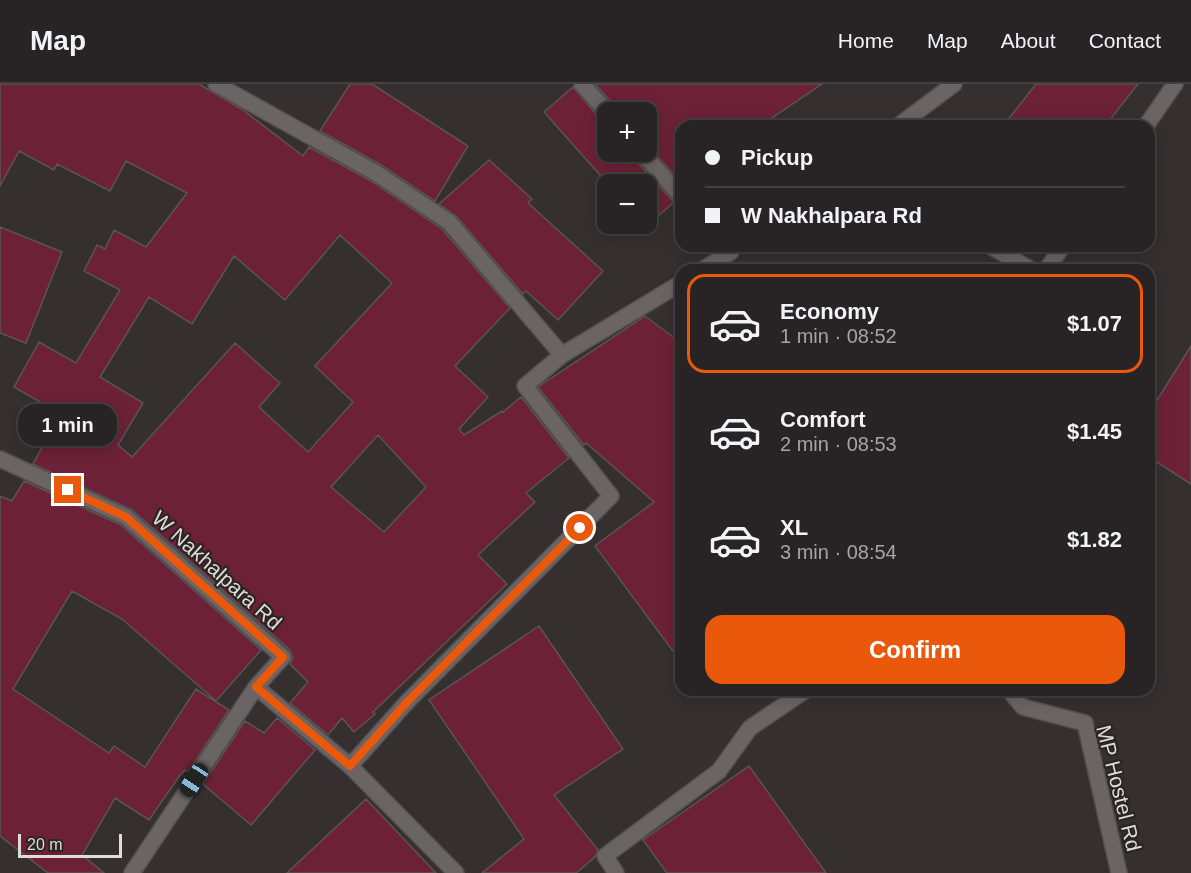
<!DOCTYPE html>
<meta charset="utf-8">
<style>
body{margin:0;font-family:Helvetica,sans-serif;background:#342f31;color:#f1f3f6;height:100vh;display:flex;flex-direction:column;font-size:22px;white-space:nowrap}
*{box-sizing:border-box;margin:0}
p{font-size:20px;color:#a5a4a6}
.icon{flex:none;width:33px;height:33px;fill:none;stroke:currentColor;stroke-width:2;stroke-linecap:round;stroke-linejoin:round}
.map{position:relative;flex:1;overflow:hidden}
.details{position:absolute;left:675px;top:180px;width:480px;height:432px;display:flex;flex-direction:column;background:#282324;border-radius:18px;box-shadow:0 3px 15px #0003,0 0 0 2px #444041}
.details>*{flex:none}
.top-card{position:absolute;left:675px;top:36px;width:480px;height:132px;border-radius:18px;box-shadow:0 3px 15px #0003,0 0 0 2px #444041;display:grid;align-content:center;height:132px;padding:0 30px;background:#282324}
.buttons{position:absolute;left:597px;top:18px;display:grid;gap:12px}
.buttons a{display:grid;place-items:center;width:60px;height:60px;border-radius:12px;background:#282324;box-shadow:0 3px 15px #0003,0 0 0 2px #444041;font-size:30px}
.scale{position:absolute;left:18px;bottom:15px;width:104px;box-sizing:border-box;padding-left:6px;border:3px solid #dfdcdc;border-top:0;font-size:16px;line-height:21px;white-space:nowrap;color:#dfdcdc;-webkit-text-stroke:4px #2b2526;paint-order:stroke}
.end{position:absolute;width:27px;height:27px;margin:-14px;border:8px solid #ea580c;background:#fff;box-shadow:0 0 0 3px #fff}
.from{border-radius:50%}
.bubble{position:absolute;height:42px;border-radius:18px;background:#282324;box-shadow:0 3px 15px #0003,0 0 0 2px #444041;font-size:20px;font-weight:700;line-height:42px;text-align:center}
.car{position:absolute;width:18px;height:36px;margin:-18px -9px;border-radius:8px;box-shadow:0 0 4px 2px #0007;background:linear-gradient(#222 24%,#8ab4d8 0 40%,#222 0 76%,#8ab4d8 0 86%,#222 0)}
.top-card b{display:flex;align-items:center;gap:21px;height:57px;font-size:22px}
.top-card b+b{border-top:2px solid #444041}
.top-card i{width:15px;height:15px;background:#f1f3f6}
ul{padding:10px 0 0;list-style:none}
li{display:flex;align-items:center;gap:18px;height:99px;margin:0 12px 9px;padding:0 18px;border:3px solid transparent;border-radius:18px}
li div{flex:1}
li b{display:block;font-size:22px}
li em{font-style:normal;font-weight:700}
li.on{border-color:#ea580c}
li>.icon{width:54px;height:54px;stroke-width:1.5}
.primary-button{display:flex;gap:12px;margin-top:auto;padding:12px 30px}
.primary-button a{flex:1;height:69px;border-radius:18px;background:#ea580c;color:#fff;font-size:24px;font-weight:700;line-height:69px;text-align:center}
header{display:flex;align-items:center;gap:36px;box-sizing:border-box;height:84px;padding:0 30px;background:#282324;border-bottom:2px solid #444041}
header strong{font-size:28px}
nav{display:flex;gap:33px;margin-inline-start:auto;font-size:21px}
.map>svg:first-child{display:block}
</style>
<header>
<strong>Map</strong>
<nav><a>Home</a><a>Map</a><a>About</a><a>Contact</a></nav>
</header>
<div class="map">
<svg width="1191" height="789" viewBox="0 0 1191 789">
<rect width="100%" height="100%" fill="#352f30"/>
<!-- building -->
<path fill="#6c2136" stroke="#5a5455" stroke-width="1.5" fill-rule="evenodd" d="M0,0H199L243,26L303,72L309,63L371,97L442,145L510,224L455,282L488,313L459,345L464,351L502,327L503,328L521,313L569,374L526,409L535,418L478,471L507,500L373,628L375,630L354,648L342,634L328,651L290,619L308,598L290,580L293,574L290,566L132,426L33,380L61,330L14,303L39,258L76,279L120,206L84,187L97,161L105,165L114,146L146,163L187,109L126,77L110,107L57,80L54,86L19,67L0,102ZM340,151L392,199L315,282L353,318L308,368L259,323L280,299L235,259L132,373L118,361L143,319L100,293L149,213L192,240L234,172L285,216ZM378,351L426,403L384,448L331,403Z
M350,0H372L468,62L435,117L381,81L320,47Z
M595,0H822L760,42H681V98L646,60V28H618L615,22Z
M1036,0H1138L1105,42H1003Z
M573,3L601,36L608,38V68H632L634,75L674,118L646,143L643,140H646V100H608L544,28Z
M489,76L532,115L528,119L603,187L558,236L526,207L523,210L456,132L439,120Z
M0,143L62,168L26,259L0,249Z
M645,232L681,259V578L595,462L654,418L586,359L584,361L538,303Z
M1191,262V400L1149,373V329Z
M24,397L121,441L261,566L216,617L122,535L72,507L13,605L109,669L114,662L145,683L196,605L229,626L188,688L185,686L180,691L149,736L115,714L82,771L104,789H48L0,752V412L12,417Z
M539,542L623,665L554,711L598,766L595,773L576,789H482L524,755L429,616Z
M277,634L315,666L251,741L203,700L245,637L264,649Z
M749,682L826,789H667L643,756Z
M366,715L436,789H287Z"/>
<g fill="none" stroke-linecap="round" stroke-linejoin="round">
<!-- service casing -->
<g stroke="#534e4f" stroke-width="18">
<path id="service" d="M1146,42L1175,0
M990,162L1032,186
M1046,186L1063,162
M1009,606L1023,623L1085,639L1119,789"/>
</g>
<!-- minor casing -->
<g stroke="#534e4f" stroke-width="18">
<path id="minor" d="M216,0L376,89L449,138L562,271
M582,0L608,29
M898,42L954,0
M641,68L681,112
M702,186L731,168L725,162
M0,375L126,433L283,573L256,603L350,682L456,789
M350,682L407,618L611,412L525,302L562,271L681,199
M132,789L256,603
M616,789L605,772L719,687L750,644L806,606"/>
</g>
<!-- service -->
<use href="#service" stroke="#6b6465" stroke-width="15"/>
<!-- minor -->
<use href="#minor" stroke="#6b6465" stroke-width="15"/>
</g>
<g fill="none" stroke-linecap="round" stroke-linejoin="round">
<!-- route -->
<path stroke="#ea580c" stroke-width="8" d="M68,406L126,433L283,573L256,603L350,682L407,618L580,444"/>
</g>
<g text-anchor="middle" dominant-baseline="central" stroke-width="4.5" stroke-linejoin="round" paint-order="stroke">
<!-- street labels -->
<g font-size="21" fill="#dfdcdc" stroke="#2b2526">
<text transform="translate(217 486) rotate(42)">W Nakhalpara Rd</text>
<text transform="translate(1119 704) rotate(76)">MP Hostel Rd</text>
</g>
</g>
</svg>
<div class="buttons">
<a>+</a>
<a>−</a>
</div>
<div class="scale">20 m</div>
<i class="end from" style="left:580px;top:444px"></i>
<i class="end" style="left:68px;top:406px"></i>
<div class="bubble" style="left:18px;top:320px;width:99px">1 min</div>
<i class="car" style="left:194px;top:696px;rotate:213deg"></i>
<div class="top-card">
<b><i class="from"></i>Pickup</b>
<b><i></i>W Nakhalpara Rd</b>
</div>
<section class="details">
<ul>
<li class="on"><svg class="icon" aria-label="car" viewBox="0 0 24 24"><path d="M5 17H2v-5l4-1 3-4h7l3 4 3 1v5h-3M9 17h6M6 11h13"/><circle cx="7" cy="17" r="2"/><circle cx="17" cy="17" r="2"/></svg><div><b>Economy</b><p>1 min · 08:52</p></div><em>$1.07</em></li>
<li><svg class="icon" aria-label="car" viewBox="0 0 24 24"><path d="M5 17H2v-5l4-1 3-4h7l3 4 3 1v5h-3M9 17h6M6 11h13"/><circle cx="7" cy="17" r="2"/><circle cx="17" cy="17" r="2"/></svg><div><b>Comfort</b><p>2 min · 08:53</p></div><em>$1.45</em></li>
<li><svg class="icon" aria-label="car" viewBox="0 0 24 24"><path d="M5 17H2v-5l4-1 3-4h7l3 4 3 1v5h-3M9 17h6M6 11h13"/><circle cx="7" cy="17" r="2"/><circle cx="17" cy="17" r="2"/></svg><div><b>XL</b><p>3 min · 08:54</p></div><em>$1.82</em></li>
</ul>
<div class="primary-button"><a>Confirm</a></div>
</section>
</div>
